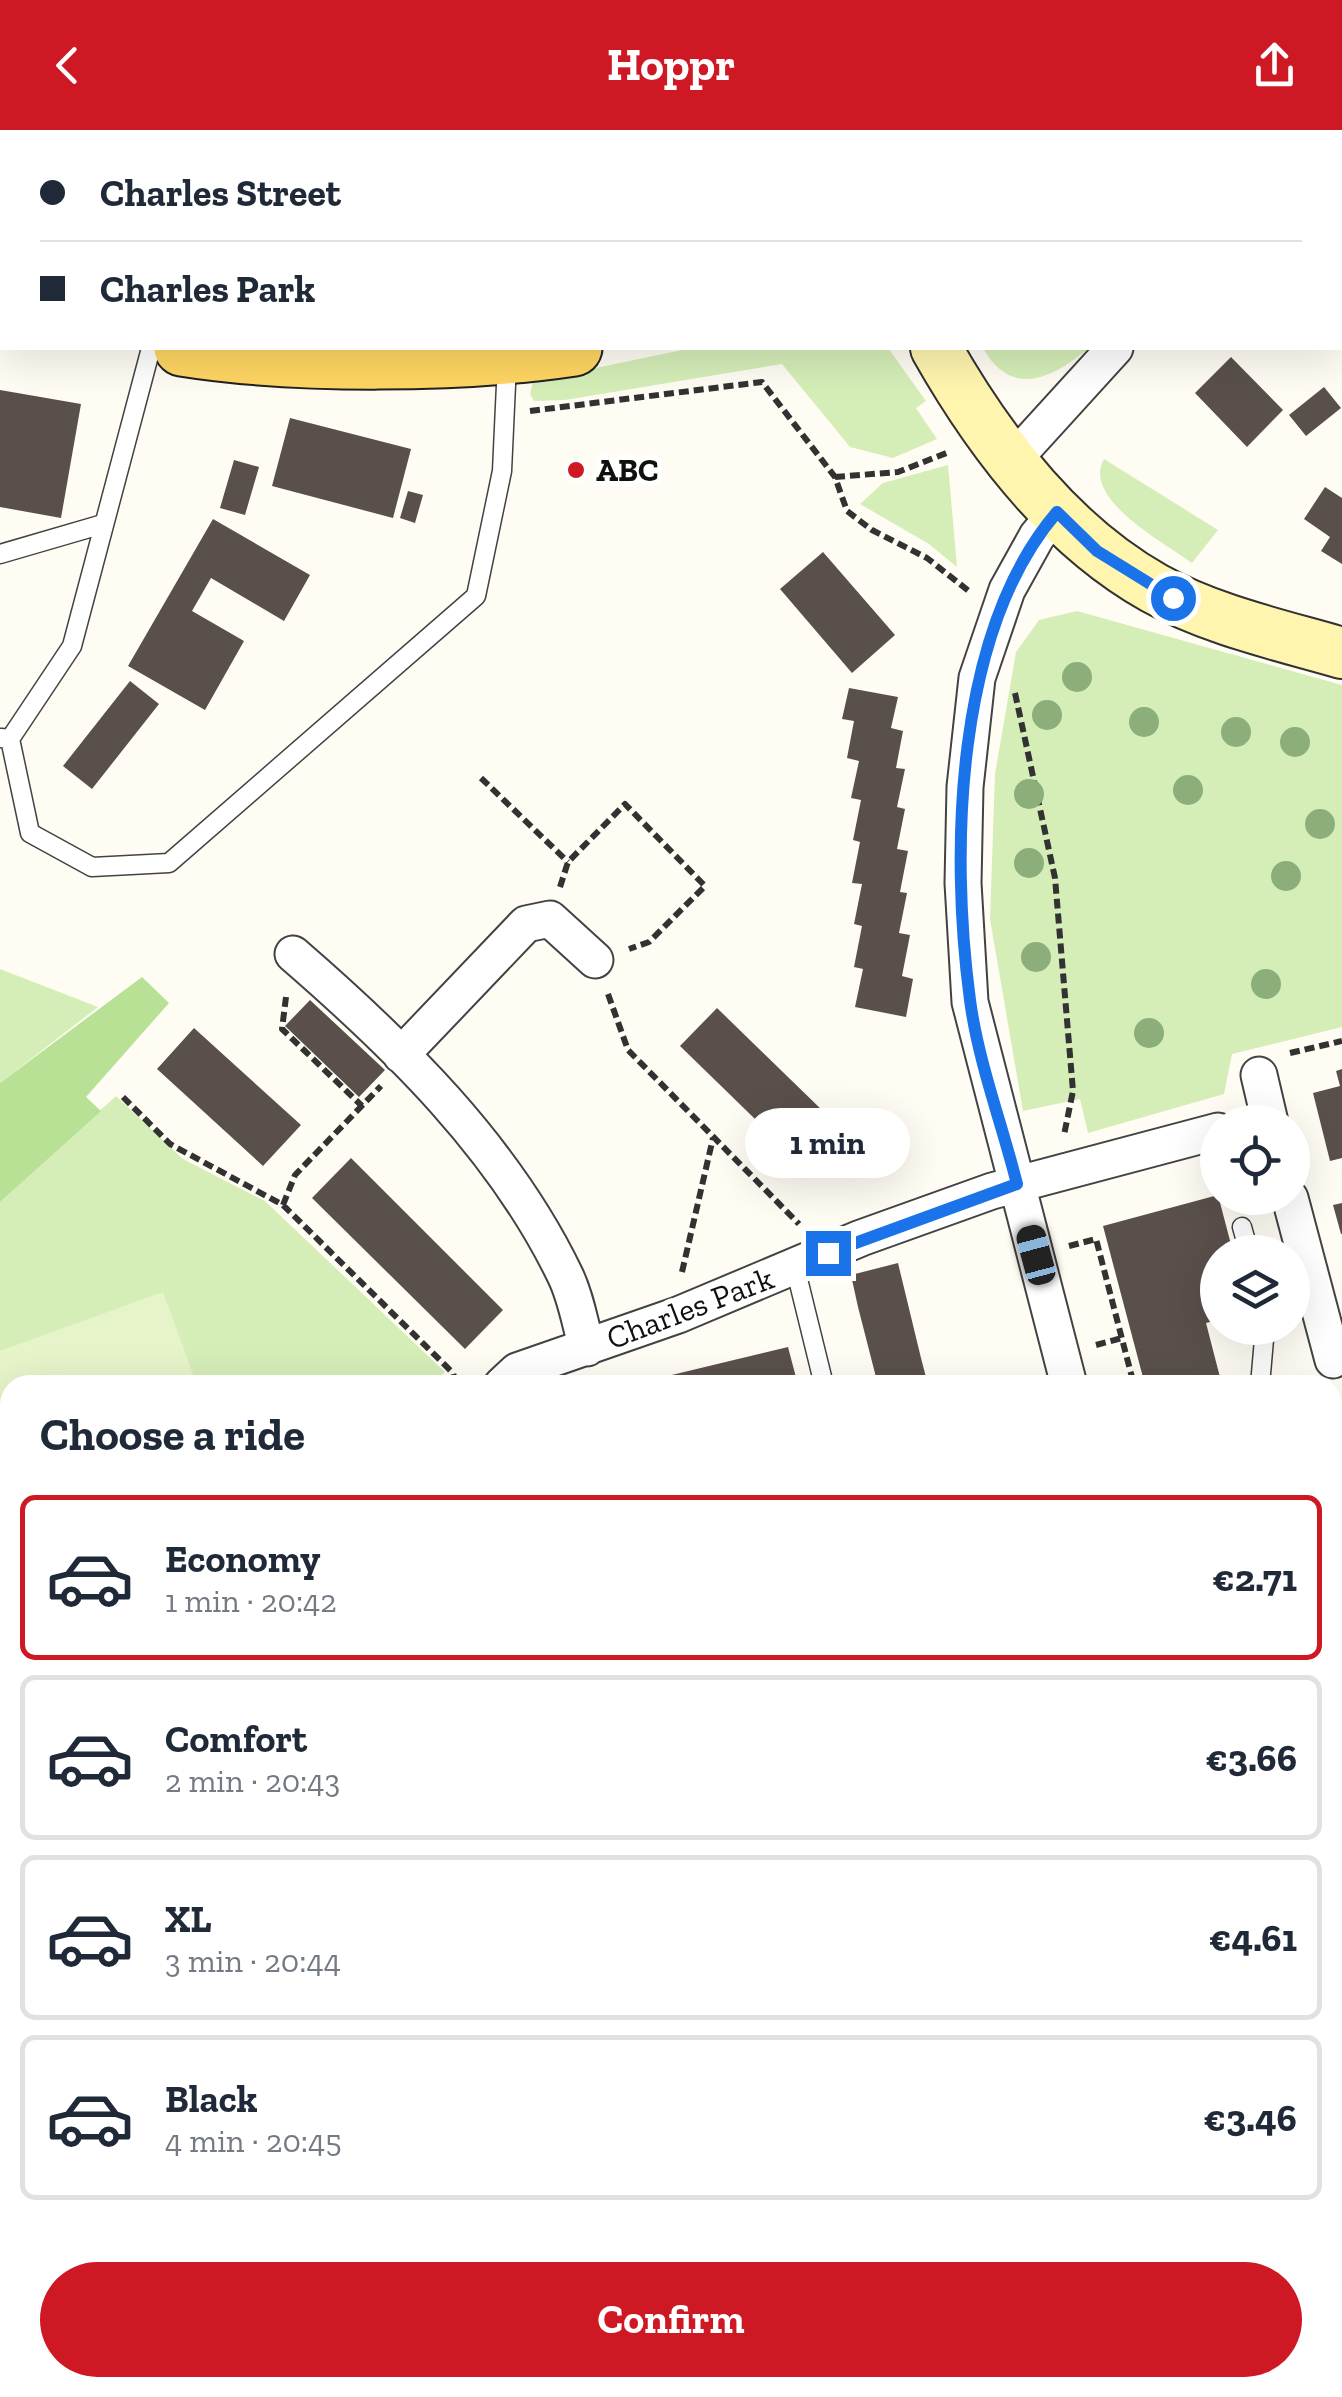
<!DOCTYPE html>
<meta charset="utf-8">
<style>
body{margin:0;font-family:"Zilla Slab",serif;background:#f2f2f3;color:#1f2937;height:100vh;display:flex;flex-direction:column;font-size:38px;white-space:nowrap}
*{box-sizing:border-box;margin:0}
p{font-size:32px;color:#747a83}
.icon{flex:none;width:55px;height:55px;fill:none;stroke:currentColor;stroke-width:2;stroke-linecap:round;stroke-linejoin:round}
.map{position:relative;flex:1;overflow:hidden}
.side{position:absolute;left:0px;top:1245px;width:1342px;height:1022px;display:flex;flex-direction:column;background:#fff;border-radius:30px 30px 0 0;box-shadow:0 10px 40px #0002}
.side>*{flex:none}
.banner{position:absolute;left:0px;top:0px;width:1342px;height:220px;box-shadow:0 10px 40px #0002;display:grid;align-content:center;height:220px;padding:0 40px;background:#fff}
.controls{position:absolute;left:1200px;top:975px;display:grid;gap:20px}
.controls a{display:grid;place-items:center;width:110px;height:110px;border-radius:50%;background:#fff;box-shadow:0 10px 40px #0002;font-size:50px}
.end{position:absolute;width:45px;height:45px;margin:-22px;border:12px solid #1a73e8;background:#fff;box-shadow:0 0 0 5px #fff}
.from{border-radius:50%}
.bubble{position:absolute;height:70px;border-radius:35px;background:#fff;box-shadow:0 10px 40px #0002;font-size:32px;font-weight:700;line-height:70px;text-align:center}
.car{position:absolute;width:30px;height:60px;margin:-30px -15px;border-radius:12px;box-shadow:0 0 8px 2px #0007;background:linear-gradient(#222 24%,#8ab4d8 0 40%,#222 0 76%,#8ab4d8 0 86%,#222 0)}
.banner b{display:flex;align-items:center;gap:35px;height:95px;font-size:38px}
.banner b+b{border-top:2px solid #e0e1e3}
.banner i{width:25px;height:25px;background:#1f2937}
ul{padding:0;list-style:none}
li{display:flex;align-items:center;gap:30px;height:165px;margin:0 20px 15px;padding:0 20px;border:5px solid #e0e1e3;border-radius:15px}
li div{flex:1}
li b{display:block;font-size:38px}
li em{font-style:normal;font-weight:700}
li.current{border-color:#ce1925}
li>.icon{width:90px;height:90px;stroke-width:1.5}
h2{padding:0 40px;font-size:45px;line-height:120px}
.primary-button{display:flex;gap:20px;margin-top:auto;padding:20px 40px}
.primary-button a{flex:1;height:115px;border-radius:60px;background:#ce1925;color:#fff;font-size:40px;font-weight:700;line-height:115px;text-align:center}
header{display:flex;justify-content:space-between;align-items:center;height:130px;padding:0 40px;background:#ce1925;color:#fff;font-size:45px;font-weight:700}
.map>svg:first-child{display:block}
</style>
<header><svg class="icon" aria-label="back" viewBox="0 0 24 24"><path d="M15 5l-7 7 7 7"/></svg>Hoppr<svg class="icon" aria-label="share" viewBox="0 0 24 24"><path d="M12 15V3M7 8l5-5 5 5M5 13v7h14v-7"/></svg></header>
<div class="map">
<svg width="1342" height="2267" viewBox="0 0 1342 2267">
<rect width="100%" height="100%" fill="#fffcf3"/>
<!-- green -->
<path fill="#d5eeb8" d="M672,0H1020L672,2Z
M692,218H888L926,271L916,278L937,309L893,328L850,317L782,234L565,270L534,271L530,264L533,251Z
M983,218H1089C1054,247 1012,270 983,218Z
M1104,329L1218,400L1192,433C1165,413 1081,369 1104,329Z
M948,335L957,437L929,414L860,374L883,353Z
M1077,481L1342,555V897L1232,924L1224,964L1088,1003L1080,969L1023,981L990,789L995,644L1016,522L1039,490Z
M0,839L98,877L0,953Z
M116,966L183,1029L265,1071L445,1242L431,1255H10V1747L0,1723V1072Z
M361,2258H1133L1136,2267H366Z"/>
<!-- forest -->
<path fill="#b8e195" d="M142,847L169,873L86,967L101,981L0,1072V953Z
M0,1719L10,1744V2258H361L366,2267H0Z"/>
<!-- pitch -->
<path fill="#e7f4ca" d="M163,1162L197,1255H10V1656L0,1628V1221Z"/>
<!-- building -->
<path fill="#5a504b" d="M1231,227L1283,280L1247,317L1195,263Z
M1324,257L1341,278L1306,306L1289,285Z
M0,260L81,274L61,388L0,377Z
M290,288L411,319L393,388L272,356Z
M234,330L259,337L245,385L220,378Z
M1325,357L1342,368V434L1321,421L1330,407L1304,389Z
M408,361L423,365L415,393L400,388Z
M213,389L310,445L284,491L211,448L192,481L244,511L205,580L128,536Z
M823,422L895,505L852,543L780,459Z
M130,551L159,574L92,659L63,636Z
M849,558L898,567L891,598L903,601L896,638L905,639L897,677L905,679L897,719L908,721L900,762L907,763L899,803L910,805L902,846L913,849L906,887L855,877L863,839L854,837L862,796L854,794L862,754L852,753L860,712L853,710L861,670L851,668L859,631L847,628L854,591L842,589Z
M310,870L385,940L359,967L285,896Z
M717,878L825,983L788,1021L680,916Z
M194,898L301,995L263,1036L157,939Z
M1342,939V1028L1330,1031L1313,963L1340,956L1336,941Z
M351,1028L503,1180L465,1219L312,1068Z
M1218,1065L1233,1122H1218V1190L1206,1193L1222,1255H1145L1103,1096Z
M1342,1073V1104H1341L1333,1075Z
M898,1133L921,1228L928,1255H878L858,1177L851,1145Z
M788,1217L798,1255H652L651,1250Z
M1342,1692V1742L1332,1744V1695Z
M1342,2106V2155L1337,2157L1332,2109Z"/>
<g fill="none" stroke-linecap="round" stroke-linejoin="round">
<!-- lane casing -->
<g stroke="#434343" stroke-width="21">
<path id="lane" d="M0,424L103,394
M1,608L10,609L72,516L151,218
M10,609L30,703L92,737L169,733L476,466L502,341L507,233
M1242,1097L1249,1122
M795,1137L824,1255
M1260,1255L1265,1198
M1332,2049L1337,2048"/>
</g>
<!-- street casing -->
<g stroke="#434343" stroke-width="39">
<path id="street" d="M375,2L376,0
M1340,24L1342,22
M1014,329L1115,218
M1057,382L1037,406L1007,460L977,548L965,657L963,753L970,872L1069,1255
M293,824C398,915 504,1018 565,1145C576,1167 580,1194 587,1218
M401,925L526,794L550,789L595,830
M1259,945L1270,992
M1290,1068L1333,1230
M502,1255L517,1241L678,1185L861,1108L992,1061L1218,1001
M1332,1815L1342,1813
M1332,2232L1342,2229
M1154,2258L1159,2267
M1244,2267L1267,2258"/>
</g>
<!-- secondary casing -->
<g stroke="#323232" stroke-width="54">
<path id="secondary" d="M936,218C988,310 1060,405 1154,458C1211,490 1280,505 1342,523"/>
</g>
<!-- primary casing -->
<g stroke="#212121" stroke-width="59">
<path id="primary" d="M1155,2L1159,0
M0,188L2,189
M182,218C295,236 461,235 574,218"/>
</g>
<!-- path -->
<path stroke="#323232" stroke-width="6" stroke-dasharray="10 5" stroke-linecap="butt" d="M530,281L762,252L835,347L847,381L872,400L927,428L970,462
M835,347L898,342L949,322
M1015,563L1055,748L1073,961L1064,1005
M481,648L568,732
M560,757L568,732L625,674L705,756L649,812L629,819
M608,864L628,920L799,1094
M286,867L282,899L362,976
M1290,923L1342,911
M123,967L170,1014L283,1075L453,1243L456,1255
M283,1075L295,1045L381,956
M1069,1116L1096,1109L1134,1255
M682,1142L713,1008
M1096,1215L1122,1208
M1332,1322L1342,1319
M0,1508L10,1514
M1332,1991L1342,1989"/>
<!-- lane -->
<use href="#lane" stroke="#fff" stroke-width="18"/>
<!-- street -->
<use href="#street" stroke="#fff" stroke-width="35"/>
<!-- secondary -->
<use href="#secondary" stroke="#fff5ae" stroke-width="50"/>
<!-- primary -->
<use href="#primary" stroke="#ffd663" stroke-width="55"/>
</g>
<!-- trees -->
<g fill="#8bae7b">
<circle cx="1077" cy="547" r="15"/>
<circle cx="1047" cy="585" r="15"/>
<circle cx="1144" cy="592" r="15"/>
<circle cx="1236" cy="602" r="15"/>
<circle cx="1295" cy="612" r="15"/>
<circle cx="1188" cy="660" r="15"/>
<circle cx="1029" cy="664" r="15"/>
<circle cx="1320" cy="694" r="15"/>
<circle cx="1029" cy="733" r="15"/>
<circle cx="1286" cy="746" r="15"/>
<circle cx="1036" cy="827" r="15"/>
<circle cx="1266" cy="854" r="15"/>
<circle cx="1149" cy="903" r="15"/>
</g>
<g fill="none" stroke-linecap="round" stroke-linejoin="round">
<!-- route -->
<path stroke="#1a73e8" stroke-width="12" d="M828,1123L1017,1054C1002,994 978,931 970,870C950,721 955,501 1057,382L1097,421L1173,468"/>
</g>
<!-- markers -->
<circle fill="#ce1925" stroke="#fff" stroke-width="4" cx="576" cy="340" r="10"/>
<g text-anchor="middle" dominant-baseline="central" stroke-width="10" stroke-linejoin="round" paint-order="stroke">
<!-- poi labels -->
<g font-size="32" font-weight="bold" fill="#101010" stroke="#fff" text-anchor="start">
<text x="596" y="340">ABC</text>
</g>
<!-- street labels -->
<g font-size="32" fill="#101010" stroke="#fff">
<text transform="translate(690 1178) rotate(-21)">Charles Park</text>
</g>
</g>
</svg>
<div class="controls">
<a><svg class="icon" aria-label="locate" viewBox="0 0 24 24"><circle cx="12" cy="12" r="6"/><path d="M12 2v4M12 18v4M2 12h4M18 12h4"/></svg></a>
<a><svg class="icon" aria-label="layers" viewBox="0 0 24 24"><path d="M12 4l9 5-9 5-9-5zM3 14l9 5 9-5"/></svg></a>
</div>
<i class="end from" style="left:1173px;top:468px"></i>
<i class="end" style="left:828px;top:1123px"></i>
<div class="bubble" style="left:745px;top:978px;width:165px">1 min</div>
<i class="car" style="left:1036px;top:1125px;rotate:345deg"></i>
<div class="banner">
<b><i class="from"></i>Charles Street</b>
<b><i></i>Charles Park</b>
</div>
<section class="side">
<h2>Choose a ride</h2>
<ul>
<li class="current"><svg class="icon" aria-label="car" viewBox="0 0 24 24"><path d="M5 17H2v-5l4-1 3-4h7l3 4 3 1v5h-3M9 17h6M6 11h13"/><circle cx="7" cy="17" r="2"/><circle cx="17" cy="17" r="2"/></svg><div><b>Economy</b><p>1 min · 20:42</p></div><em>€2.71</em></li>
<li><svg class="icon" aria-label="car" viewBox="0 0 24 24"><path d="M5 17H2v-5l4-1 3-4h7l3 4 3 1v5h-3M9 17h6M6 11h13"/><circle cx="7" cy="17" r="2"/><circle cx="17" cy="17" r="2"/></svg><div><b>Comfort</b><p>2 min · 20:43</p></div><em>€3.66</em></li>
<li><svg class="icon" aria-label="car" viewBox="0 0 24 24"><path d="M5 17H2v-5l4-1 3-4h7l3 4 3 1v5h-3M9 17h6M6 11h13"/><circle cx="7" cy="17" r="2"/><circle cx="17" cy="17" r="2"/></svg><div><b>XL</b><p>3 min · 20:44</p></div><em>€4.61</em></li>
<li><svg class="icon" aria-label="car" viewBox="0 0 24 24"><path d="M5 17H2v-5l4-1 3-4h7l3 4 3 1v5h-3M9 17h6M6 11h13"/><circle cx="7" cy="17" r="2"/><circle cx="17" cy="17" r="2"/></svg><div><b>Black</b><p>4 min · 20:45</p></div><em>€3.46</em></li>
</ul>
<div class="primary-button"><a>Confirm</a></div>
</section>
</div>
